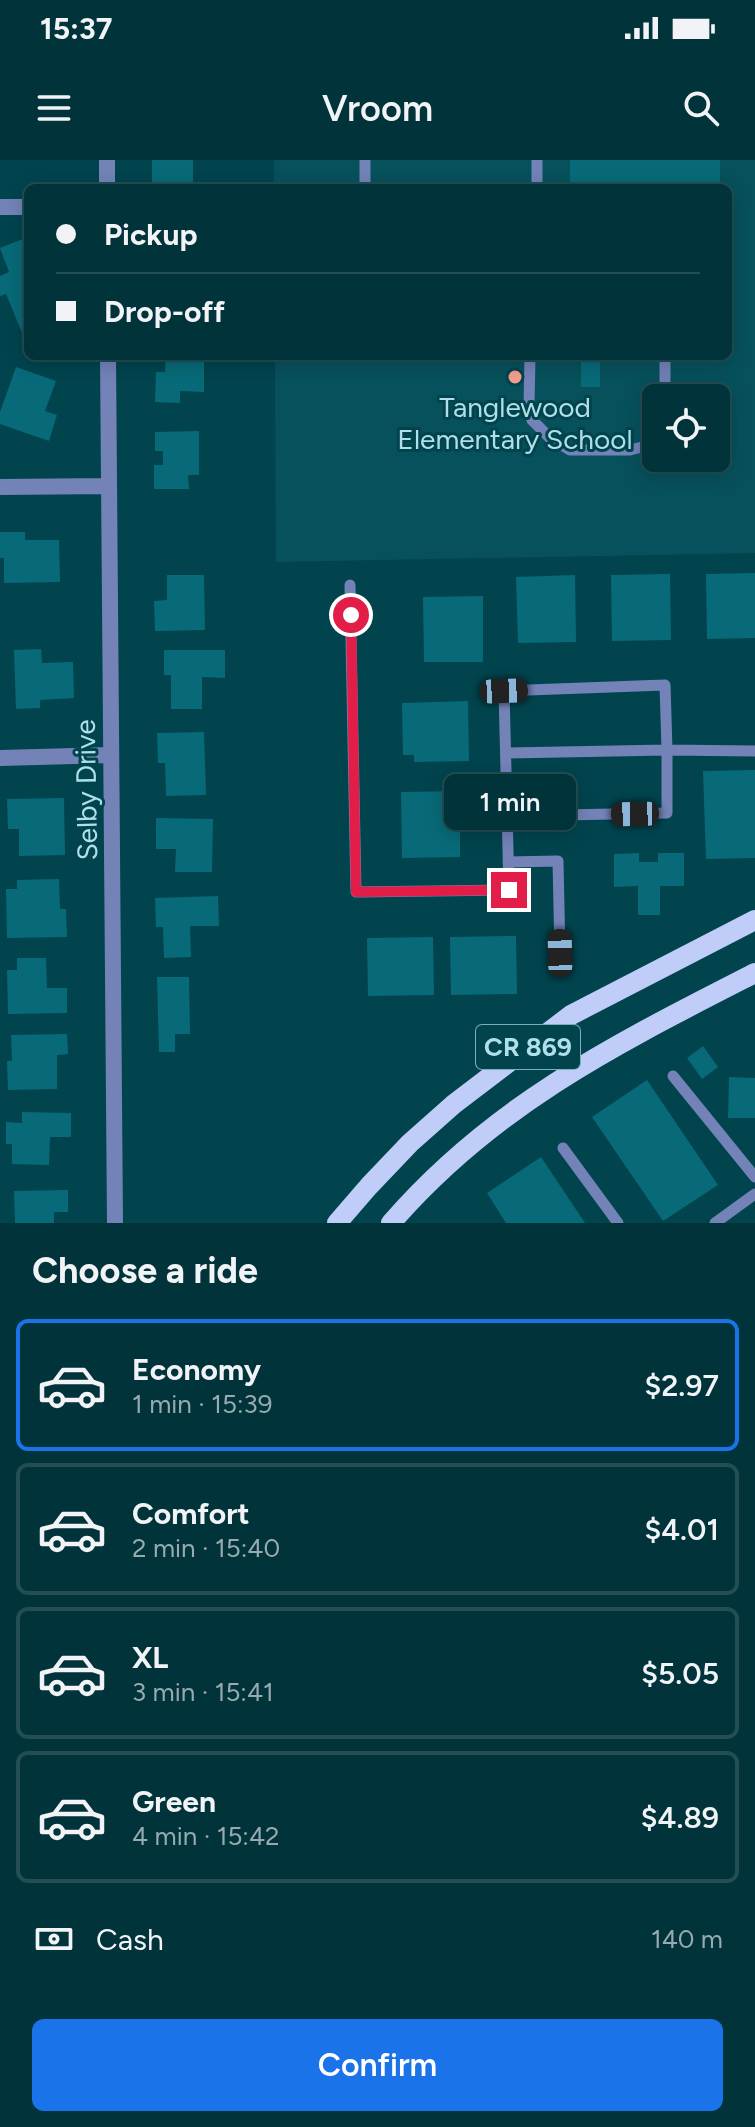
<!DOCTYPE html>
<meta charset="utf-8">
<style>
body{margin:0;font-family:Figtree,sans-serif;background:#0b3b42;color:#f1f3f6;height:100vh;display:flex;flex-direction:column;font-size:30px;white-space:nowrap}
*{box-sizing:border-box;margin:0}
p{font-size:26px;color:#96aaaf}
.icon{flex:none;width:44px;height:44px;fill:none;stroke:currentColor;stroke-width:2;stroke-linecap:round;stroke-linejoin:round}
.map{position:relative;height:1063px;overflow:hidden}
.panel{display:flex;flex-direction:column;background:#01333a;flex:1}
.panel>*{flex:none}
.guide{position:absolute;left:24px;top:24px;width:708px;height:176px;border-radius:12px;box-shadow:0 4px 20px #0003,0 0 0 2px #234e54;display:grid;align-content:center;height:176px;padding:0 32px;background:#01333a}
.controls{position:absolute;left:642px;top:224px;display:grid;gap:16px}
.controls a{display:grid;place-items:center;width:88px;height:88px;border-radius:12px;background:#01333a;box-shadow:0 4px 20px #0003,0 0 0 2px #234e54;font-size:40px}
.end{position:absolute;width:36px;height:36px;margin:-18px;border:10px solid #e11d48;background:#fff;box-shadow:0 0 0 4px #fff}
.from{border-radius:50%}
.bubble{position:absolute;height:56px;border-radius:12px;background:#01333a;box-shadow:0 4px 20px #0003,0 0 0 2px #234e54;font-size:26px;font-weight:600;line-height:56px;text-align:center}
.car{position:absolute;width:24px;height:48px;margin:-24px -12px;border-radius:10px;box-shadow:0 0 6px 2px #0007;background:linear-gradient(#222 24%,#8ab4d8 0 40%,#222 0 76%,#8ab4d8 0 86%,#222 0)}
.guide b{display:flex;align-items:center;gap:28px;height:76px;font-size:30px}
.guide b+b{border-top:2px solid #234e54}
.guide i{width:20px;height:20px;background:#f1f3f6}
ul{padding:0;list-style:none}
li{display:flex;align-items:center;gap:24px;height:132px;margin:0 16px 12px;padding:0 16px;border:4px solid #234e54;border-radius:12px}
li div{flex:1}
li b{display:block;font-size:30px}
li em{font-style:normal;font-weight:600}
li.active{border-color:#1a73e8}
li>.icon{width:72px;height:72px;stroke-width:1.5}
h2{padding:0 32px;font-size:36px;line-height:96px}
.pay{display:flex;align-items:center;gap:20px;height:88px;padding:0 32px;font-size:30px}
.pay p{margin-inline-start:auto}
.primary-button{display:flex;gap:16px;margin-top:auto;padding:16px 32px}
.primary-button a{flex:1;height:92px;border-radius:12px;background:#1a73e8;color:#fff;font-size:32px;font-weight:600;line-height:92px;text-align:center}
.status{display:flex;justify-content:space-between;align-items:center;height:56px;padding:0 40px;background:#01333a;direction:ltr}
.status svg{height:22px;fill:currentColor}
header{display:flex;justify-content:space-between;align-items:center;height:104px;padding:0 32px;background:#01333a;font-size:36px;font-weight:600}
.map>svg:first-child{display:block}
</style>
<div class="status"><b>15:37</b><svg viewBox="0 0 49 12"><path d="M0 12V9h3v3zM5 12V6h3v6zM10 12V3h3v9zM15 12V0h3v12zM26 1h20v11H26zM47 4h2v5h-2z"/></svg></div>
<header><svg class="icon" aria-label="menu" viewBox="0 0 24 24"><path d="M4 6h16M4 12h16M4 18h16"/></svg>Vroom<svg class="icon" aria-label="search" viewBox="0 0 24 24"><circle cx="10" cy="10" r="6"/><path d="M15 15l6 6"/></svg></header>
<div class="map">
<svg width="755" height="1063" viewBox="0 0 755 1063">
<rect width="100%" height="100%" fill="#01444e"/>
<!-- built -->
<path fill="#07515c" fill-rule="evenodd" d="M274,0H755V393L276,402L275,196H728V28H274ZM656,238H716V298H656Z"/>
<!-- building -->
<path fill="#086a78" d="M152,0H193V28L152,26Z
M570,0H720V28H570Z
M28,77V173L23,175L6,134L0,136V116L9,112L0,88Z
M166,196H204V232L180,231V243L155,242L156,212H165Z
M581,196H600V227H581Z
M16,207L56,221L45,251L57,255L49,281L0,264V252Z
M199,271V315H188L189,329H154V305H163V291H155V272Z
M0,372H25V380H59L60,422L4,423V398H0Z
M755,413V478L707,479L706,414Z
M670,414L671,480L612,481L611,415Z
M167,415H204L205,470L155,471L154,441L167,440Z
M575,415L576,482L518,483L516,417Z
M483,436V502H424L423,437Z
M41,489L42,503L73,502L74,538L40,540V548L16,549L14,490Z
M164,490H225V518L202,517V549H171V515H164Z
M468,541L469,601L414,602V595H403L402,543Z
M204,572L206,635L166,636L165,603H158L157,573Z
M755,610V698L706,699L703,611Z
M460,631V697L402,698L401,632Z
M64,638L65,695L19,696V669H8L7,639Z
M156,658L213,659L212,712H175L176,689H156Z
M639,693V702H658V693H684V726H660V755H638V726L614,727V694Z
M59,719L60,749H66L67,777L7,778L6,729H17V720Z
M218,736L219,766H190L191,797L164,798L163,767H156L155,738Z
M516,776L517,834L451,835L450,777Z
M433,777L434,835L368,836L367,778Z
M17,798H46L47,828H67V853L8,854L7,810H17Z
M157,817H189L190,874H175V892H159Z
M67,874L68,894L57,895V929L8,930L7,901H12L11,875Z
M703,886L718,907L702,919L687,898Z
M729,917L755,918V958H728Z
M647,920L718,1025L663,1061L592,957Z
M22,952L71,953V977H50L49,1005L12,1004V984H6V962L22,963Z
M541,997L585,1063H506L487,1033Z
M68,1030V1052H54V1063H15L14,1031Z"/>
<g fill="none" stroke-linecap="round" stroke-linejoin="round">
<!-- service -->
<path stroke="#7383b8" stroke-width="11" d="M365,0V28
M537,0V28
M530,196L529,246L532,260L550,278L570,290H630L646,286L656,278
M665,201V238
M350,425L356,732L509,730L504,531L665,525L667,590L755,591
M506,593L667,590V653L508,656
M508,702L558,701L560,793
M673,916L755,1017
M563,988L618,1063
M715,1063L755,1034"/>
<!-- minor -->
<path stroke="#7383b8" stroke-width="16" d="M107,0V28
M0,47H28
M108,196L115,1063
M0,327L109,326
M0,598L111,595"/>
<!-- primary -->
<path stroke="#bfcdf8" stroke-width="20" d="M337,1063L369,1026L410,983L454,944L571,855L755,760
M391,1063C494,944 618,883 755,813"/>
</g>
<g fill="none" stroke-linecap="round" stroke-linejoin="round">
<!-- route -->
<path stroke="#e11d48" stroke-width="10" d="M351,455L356,732L509,730"/>
</g>
<!-- markers -->
<circle fill="#f49d8d" stroke="#01444e" stroke-width="3" cx="515" cy="217" r="8"/>
<g text-anchor="middle" dominant-baseline="central" stroke-width="6" stroke-linejoin="round" paint-order="stroke">
<!-- shield labels -->
<rect fill="#01444e" stroke="#7cb0ba" stroke-width="2" x="476" y="865" width="104" height="44" rx="6"/>
<g font-size="26" font-weight="bold" fill="#b0dfe9">
<text x="528" y="887">CR 869</text>
</g>
<!-- poi labels -->
<g font-size="28" fill="#b0dfe9" stroke="#01444e">
<text x="515" y="247">Tanglewood<tspan x="515" dy="32">Elementary School</tspan></text>
</g>
<!-- street labels -->
<g font-size="28" fill="#b0dfe9" stroke="#01444e">
<text transform="translate(86 630) rotate(-91)">Selby Drive</text>
</g>
</g>
</svg>
<div class="controls">
<a><svg class="icon" aria-label="locate" viewBox="0 0 24 24"><circle cx="12" cy="12" r="6"/><path d="M12 2v4M12 18v4M2 12h4M18 12h4"/></svg></a>
</div>
<i class="end from" style="left:351px;top:455px"></i>
<i class="end" style="left:509px;top:730px"></i>
<div class="bubble" style="left:444px;top:614px;width:132px">1 min</div>
<i class="car" style="left:504px;top:531px;rotate:88deg"></i>
<i class="car" style="left:635px;top:654px;rotate:269deg"></i>
<i class="car" style="left:560px;top:793px;rotate:359deg"></i>
<div class="guide">
<b><i class="from"></i>Pickup</b>
<b><i></i>Drop-off</b>
</div>
</div>
<section class="panel">
<h2>Choose a ride</h2>
<ul>
<li class="active"><svg class="icon" aria-label="car" viewBox="0 0 24 24"><path d="M5 17H2v-5l4-1 3-4h7l3 4 3 1v5h-3M9 17h6M6 11h13"/><circle cx="7" cy="17" r="2"/><circle cx="17" cy="17" r="2"/></svg><div><b>Economy</b><p>1 min · 15:39</p></div><em>$2.97</em></li>
<li><svg class="icon" aria-label="car" viewBox="0 0 24 24"><path d="M5 17H2v-5l4-1 3-4h7l3 4 3 1v5h-3M9 17h6M6 11h13"/><circle cx="7" cy="17" r="2"/><circle cx="17" cy="17" r="2"/></svg><div><b>Comfort</b><p>2 min · 15:40</p></div><em>$4.01</em></li>
<li><svg class="icon" aria-label="car" viewBox="0 0 24 24"><path d="M5 17H2v-5l4-1 3-4h7l3 4 3 1v5h-3M9 17h6M6 11h13"/><circle cx="7" cy="17" r="2"/><circle cx="17" cy="17" r="2"/></svg><div><b>XL</b><p>3 min · 15:41</p></div><em>$5.05</em></li>
<li><svg class="icon" aria-label="car" viewBox="0 0 24 24"><path d="M5 17H2v-5l4-1 3-4h7l3 4 3 1v5h-3M9 17h6M6 11h13"/><circle cx="7" cy="17" r="2"/><circle cx="17" cy="17" r="2"/></svg><div><b>Green</b><p>4 min · 15:42</p></div><em>$4.89</em></li>
</ul>
<div class="pay"><svg class="icon" aria-label="cash" viewBox="0 0 24 24"><path d="M3 7h18v10H3z"/><circle cx="12" cy="12" r="2"/></svg>Cash<p>140 m</p></div>
<div class="primary-button"><a>Confirm</a></div>
</section>
